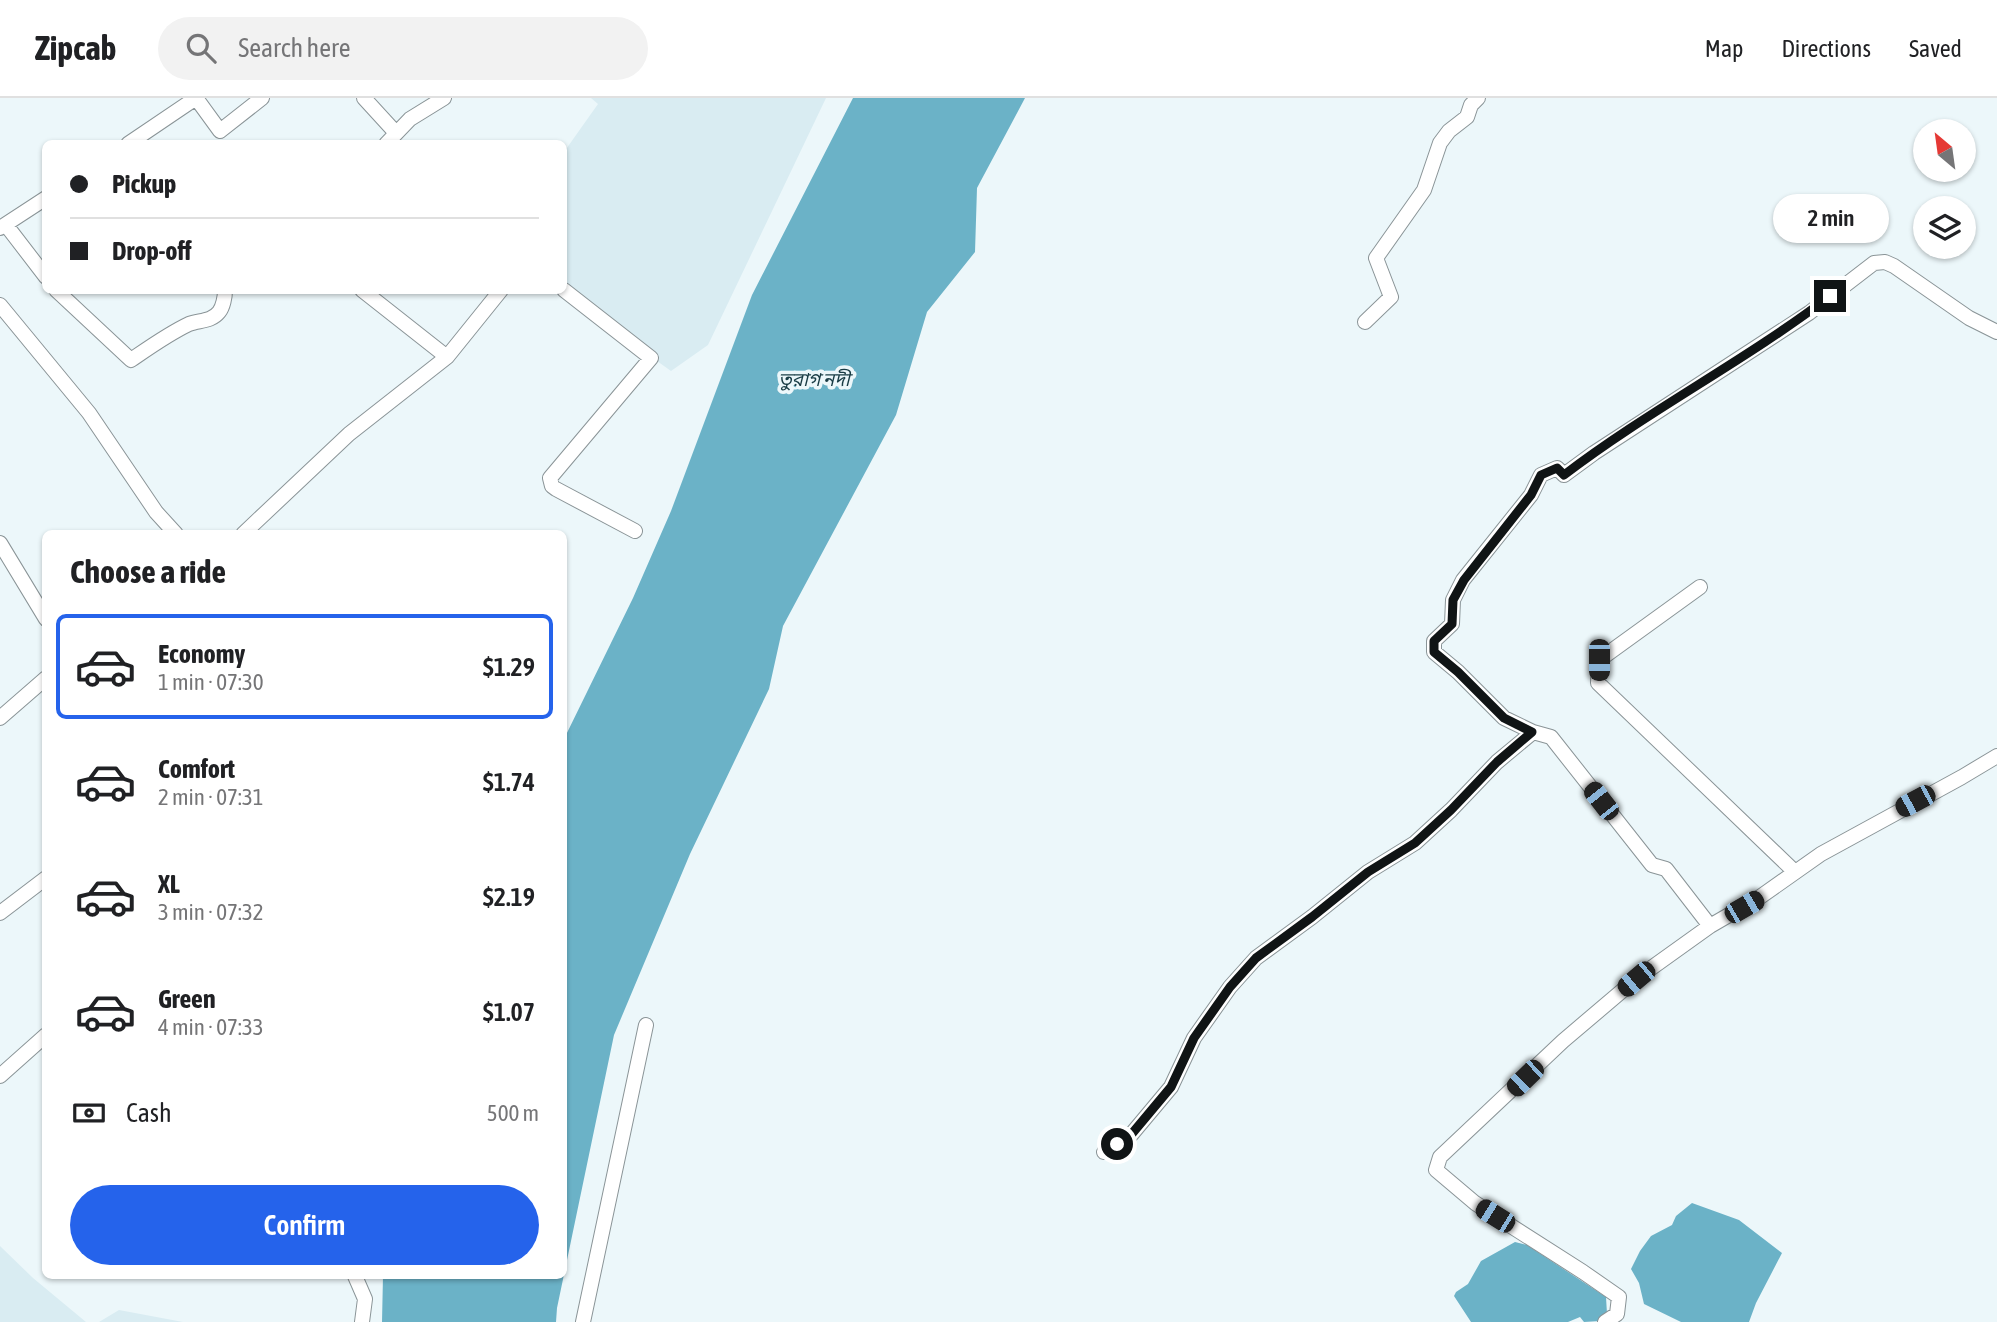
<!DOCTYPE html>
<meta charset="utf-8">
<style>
body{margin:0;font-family:"Asap Condensed","Noto Sans Bengali",sans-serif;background:#f2f2f2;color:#202124;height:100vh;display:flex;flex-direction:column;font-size:26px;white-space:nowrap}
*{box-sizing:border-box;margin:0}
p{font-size:23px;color:#757577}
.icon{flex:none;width:38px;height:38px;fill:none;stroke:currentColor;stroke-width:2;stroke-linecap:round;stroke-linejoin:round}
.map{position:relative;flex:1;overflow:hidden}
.details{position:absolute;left:42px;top:432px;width:525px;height:749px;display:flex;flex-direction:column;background:#fff;border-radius:10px;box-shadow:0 2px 5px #0004}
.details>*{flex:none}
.hud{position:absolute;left:42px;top:42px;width:525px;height:154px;border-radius:10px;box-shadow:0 2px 5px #0004;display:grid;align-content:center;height:154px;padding:0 28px;background:#fff}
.needle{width:46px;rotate:331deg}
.controls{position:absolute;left:1913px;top:21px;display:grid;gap:14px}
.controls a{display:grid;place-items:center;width:63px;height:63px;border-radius:50%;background:#fff;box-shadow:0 2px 5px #0004;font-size:35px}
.end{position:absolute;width:32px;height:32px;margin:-16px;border:9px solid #101415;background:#fff;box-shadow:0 0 0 4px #fff}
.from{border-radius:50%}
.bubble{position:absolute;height:49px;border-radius:24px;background:#fff;box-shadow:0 2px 5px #0004;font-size:23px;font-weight:600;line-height:49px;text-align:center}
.car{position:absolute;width:21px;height:42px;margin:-21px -10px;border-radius:9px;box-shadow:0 0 5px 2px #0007;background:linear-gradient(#222 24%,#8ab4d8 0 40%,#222 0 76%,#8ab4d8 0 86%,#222 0)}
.hud b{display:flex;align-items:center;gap:24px;height:66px;font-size:26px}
.hud b+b{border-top:2px solid #e0e0e0}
.hud i{width:18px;height:18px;background:#202124}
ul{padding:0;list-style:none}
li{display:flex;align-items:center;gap:21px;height:105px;margin:0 14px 10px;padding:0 14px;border:4px solid transparent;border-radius:10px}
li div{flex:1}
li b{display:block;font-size:26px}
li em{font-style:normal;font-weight:600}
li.current{border-color:#2563eb}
li>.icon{width:63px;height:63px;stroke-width:1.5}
h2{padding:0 28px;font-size:32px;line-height:84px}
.pay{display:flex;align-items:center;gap:18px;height:77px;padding:0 28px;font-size:26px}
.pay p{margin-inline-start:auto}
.primary-button{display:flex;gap:14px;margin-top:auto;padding:14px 28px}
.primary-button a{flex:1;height:80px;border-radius:42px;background:#2563eb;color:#fff;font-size:28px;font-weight:600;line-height:80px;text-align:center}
header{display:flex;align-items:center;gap:42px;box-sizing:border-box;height:98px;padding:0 35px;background:#fff;border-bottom:2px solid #e0e0e0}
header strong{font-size:33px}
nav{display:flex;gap:38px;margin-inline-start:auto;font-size:24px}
.search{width:490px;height:63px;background:#f2f2f2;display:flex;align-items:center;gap:18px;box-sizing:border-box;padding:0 24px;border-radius:38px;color:#757577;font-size:26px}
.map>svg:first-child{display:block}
</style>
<header>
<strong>Zipcab</strong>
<div class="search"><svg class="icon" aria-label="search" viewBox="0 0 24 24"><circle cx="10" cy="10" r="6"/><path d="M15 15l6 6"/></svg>Search here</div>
<nav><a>Map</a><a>Directions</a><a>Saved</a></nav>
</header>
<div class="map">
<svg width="1997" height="1224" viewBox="0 0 1997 1224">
<rect width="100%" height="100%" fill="#ecf7fa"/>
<!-- built -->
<path fill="#d9ecf2" d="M591,0H826L708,247L671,273L559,193L564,192V54L598,6Z
M0,1148L33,1180L86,1224H0Z
M119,1212L183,1224H99Z"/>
<!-- water -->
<path fill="#6bb2c7" d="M853,0H1025L977,90L975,154L927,214L896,317L783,528L769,591L690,756L614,937L557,1210L556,1224H382L383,1178H564V641L633,500L671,413L752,197Z
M1692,1105L1739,1122L1782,1155L1756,1205L1749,1224H1681L1644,1206L1639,1185L1631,1171L1640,1153L1651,1138L1672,1127L1676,1118Z
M1515,1144L1527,1147L1606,1199L1607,1216L1600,1223L1584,1224L1580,1219L1568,1224H1471L1454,1198L1456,1194L1468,1186L1481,1163Z"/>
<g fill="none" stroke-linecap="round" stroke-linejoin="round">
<!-- minor casing -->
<g stroke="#8a9497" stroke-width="16">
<path id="minor" d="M364,0L396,35
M128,46L196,0L220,33L262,0
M386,46L410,21L444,0
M6,127L46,179
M0,130L46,100
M56,192L131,262C150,249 168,236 189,226C199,222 211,224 219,214C223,209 225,199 225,192
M362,192L447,259
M564,192L651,260L550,380L552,388L556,391L635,433
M0,207L89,315L156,414L176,436
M1365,224L1391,199L1376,160L1424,92L1440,45L1449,33L1467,19L1471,7L1478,0
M243,436L349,336L447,259L501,192
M0,445L46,521
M1700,489L1599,562L1598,585L1795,774
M0,620L46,580
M0,815L46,780
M1710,828L1666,771L1652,767L1551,639L1533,634L1504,620L1458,574L1434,554V543L1452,526L1453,502L1463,482L1531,397L1541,377L1557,370L1564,377L1594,355L1809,215L1874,165L1885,164L1894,168L1969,220L1997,234
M0,978L46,937
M1104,1054L1130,1038L1171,989L1194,940L1230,889L1256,860L1312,819L1368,774L1415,745L1451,712L1497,664L1533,634
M355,1178L365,1201L362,1224
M583,1224L646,927
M1605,1224L1617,1216L1619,1199L1583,1174L1475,1105L1436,1072L1440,1059L1563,943L1636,881L1710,828L1760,799L1821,756L1962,679L1997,658"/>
</g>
<!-- minor -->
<use href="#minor" stroke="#fff" stroke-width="14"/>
</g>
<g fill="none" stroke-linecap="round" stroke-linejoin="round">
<!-- route -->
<path stroke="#101415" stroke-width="9" d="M1117,1046L1130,1038L1171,989L1194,940L1230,889L1256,860L1312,819L1368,774L1415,745L1451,712L1497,664L1532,634L1504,620L1458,574L1434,554V543L1452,526L1453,502L1464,482L1531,397L1541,377L1557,370L1564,377C1649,312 1745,263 1830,198"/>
</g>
<g text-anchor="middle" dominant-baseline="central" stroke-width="7" stroke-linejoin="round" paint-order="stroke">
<!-- water labels -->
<g font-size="19" font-style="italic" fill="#183b44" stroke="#ecf7fa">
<text x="814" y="281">তুরাগ নদী</text>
</g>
</g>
</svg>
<div class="controls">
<a><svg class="needle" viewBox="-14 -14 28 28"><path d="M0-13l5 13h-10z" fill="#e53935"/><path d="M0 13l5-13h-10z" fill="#757577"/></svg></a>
<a><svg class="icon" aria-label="layers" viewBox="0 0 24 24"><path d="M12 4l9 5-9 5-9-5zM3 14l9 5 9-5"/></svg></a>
</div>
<i class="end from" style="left:1117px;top:1046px"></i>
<i class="end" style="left:1830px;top:198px"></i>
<div class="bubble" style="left:1773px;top:96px;width:116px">2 min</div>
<i class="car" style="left:1599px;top:562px;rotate:180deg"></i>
<i class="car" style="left:1601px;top:703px;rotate:322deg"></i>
<i class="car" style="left:1915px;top:703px;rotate:242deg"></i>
<i class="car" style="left:1744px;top:809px;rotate:60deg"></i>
<i class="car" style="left:1636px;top:881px;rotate:230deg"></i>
<i class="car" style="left:1525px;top:980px;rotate:226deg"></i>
<i class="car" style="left:1495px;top:1118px;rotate:302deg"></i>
<div class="hud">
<b><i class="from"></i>Pickup</b>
<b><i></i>Drop-off</b>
</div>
<section class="details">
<h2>Choose a ride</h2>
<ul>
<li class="current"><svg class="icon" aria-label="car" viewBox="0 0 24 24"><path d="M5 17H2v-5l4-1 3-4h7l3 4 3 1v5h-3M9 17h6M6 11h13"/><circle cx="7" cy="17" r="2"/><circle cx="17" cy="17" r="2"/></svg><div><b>Economy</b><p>1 min · 07:30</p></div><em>$1.29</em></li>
<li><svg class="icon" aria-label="car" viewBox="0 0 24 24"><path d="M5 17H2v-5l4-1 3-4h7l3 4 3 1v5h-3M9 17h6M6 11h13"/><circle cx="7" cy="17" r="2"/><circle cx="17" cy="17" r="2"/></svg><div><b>Comfort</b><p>2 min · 07:31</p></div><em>$1.74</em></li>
<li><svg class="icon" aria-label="car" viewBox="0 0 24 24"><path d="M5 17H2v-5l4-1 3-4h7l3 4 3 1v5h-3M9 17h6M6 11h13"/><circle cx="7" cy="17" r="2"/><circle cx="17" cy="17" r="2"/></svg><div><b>XL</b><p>3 min · 07:32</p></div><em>$2.19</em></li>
<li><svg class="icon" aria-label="car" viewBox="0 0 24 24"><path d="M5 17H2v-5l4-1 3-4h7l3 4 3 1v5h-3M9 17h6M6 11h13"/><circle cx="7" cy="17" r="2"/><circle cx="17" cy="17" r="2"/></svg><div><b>Green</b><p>4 min · 07:33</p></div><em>$1.07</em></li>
</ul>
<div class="pay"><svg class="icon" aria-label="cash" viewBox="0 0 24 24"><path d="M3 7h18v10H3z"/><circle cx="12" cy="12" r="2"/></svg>Cash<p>500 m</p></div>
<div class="primary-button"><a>Confirm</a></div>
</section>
</div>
